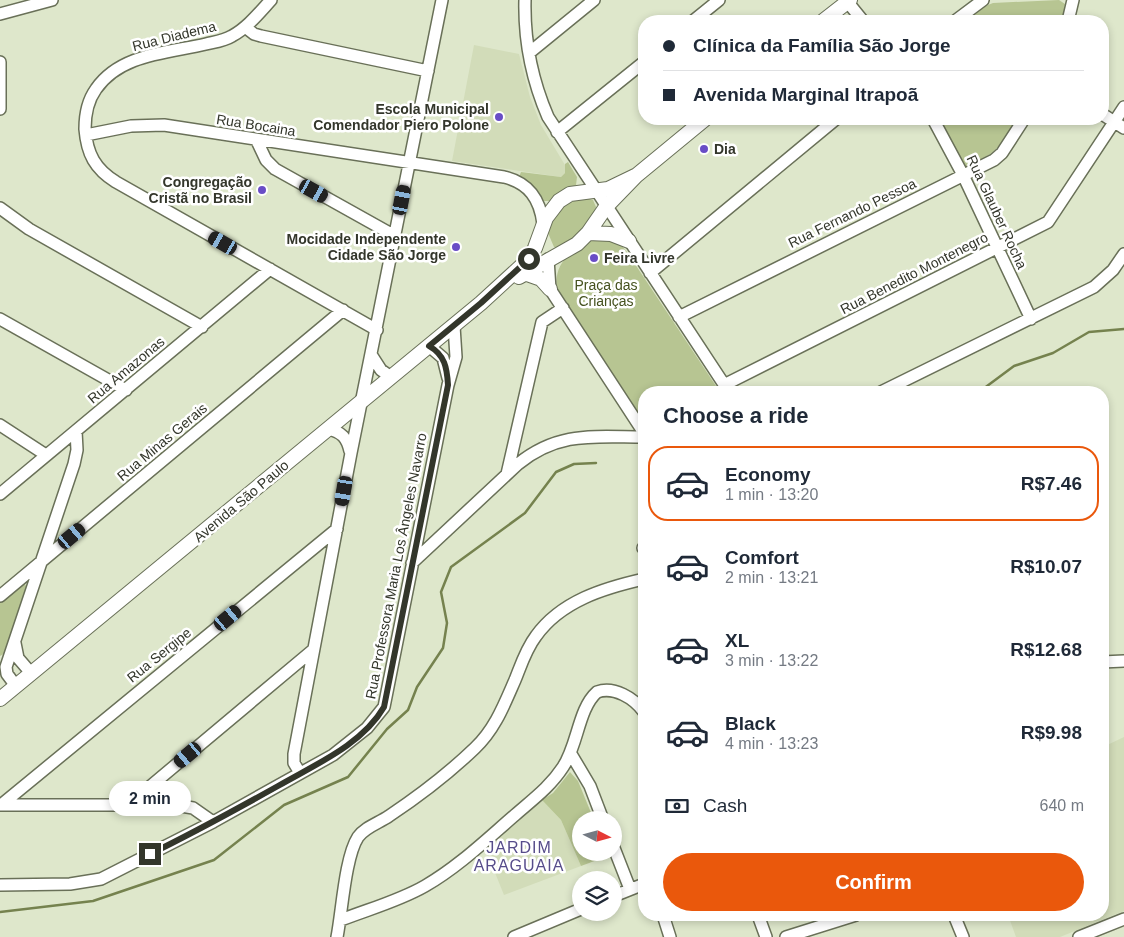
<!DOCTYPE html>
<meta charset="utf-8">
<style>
body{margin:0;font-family:Arial,sans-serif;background:#f6f6f7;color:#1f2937;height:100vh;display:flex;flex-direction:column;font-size:19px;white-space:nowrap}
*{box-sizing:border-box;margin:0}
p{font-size:16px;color:#747a83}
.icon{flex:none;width:28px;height:28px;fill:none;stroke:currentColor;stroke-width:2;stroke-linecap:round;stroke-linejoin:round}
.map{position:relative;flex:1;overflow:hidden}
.details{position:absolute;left:638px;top:386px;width:471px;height:535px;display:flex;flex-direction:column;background:#fff;border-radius:20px;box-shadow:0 2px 8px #0003}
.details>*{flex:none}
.top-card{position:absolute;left:638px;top:15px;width:471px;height:110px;border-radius:20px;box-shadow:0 2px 8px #0003;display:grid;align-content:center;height:110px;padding:0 25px;background:#fff}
.needle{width:32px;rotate:96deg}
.buttons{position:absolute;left:572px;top:811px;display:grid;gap:10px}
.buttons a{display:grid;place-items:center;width:50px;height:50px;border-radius:50%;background:#fff;box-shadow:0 2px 8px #0003;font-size:25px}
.end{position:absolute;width:22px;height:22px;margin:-11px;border:6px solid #33362b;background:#fff;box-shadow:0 0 0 2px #fff}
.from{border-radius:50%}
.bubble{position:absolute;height:35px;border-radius:18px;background:#fff;box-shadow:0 2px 8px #0003;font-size:16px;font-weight:700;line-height:35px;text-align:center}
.car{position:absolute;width:15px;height:30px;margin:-15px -8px;border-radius:6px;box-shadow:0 0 4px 1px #0007;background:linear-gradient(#222 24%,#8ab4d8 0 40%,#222 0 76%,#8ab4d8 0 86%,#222 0)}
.top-card b{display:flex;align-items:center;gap:18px;height:48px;font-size:19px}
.top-card b+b{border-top:1px solid #e0e1e3}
.top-card i{width:12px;height:12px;background:#1f2937}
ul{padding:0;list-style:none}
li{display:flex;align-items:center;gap:15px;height:75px;margin:0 10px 8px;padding:0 15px;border:2px solid transparent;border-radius:20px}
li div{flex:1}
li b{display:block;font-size:19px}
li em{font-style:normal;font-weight:700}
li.active{border-color:#ea580c}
li>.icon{width:45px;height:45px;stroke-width:1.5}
h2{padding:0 25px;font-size:22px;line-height:60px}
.pay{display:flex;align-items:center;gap:12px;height:55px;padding:0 25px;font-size:19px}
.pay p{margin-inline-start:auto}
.cta{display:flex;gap:10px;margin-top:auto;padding:10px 25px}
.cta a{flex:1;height:58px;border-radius:30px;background:#ea580c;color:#fff;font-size:20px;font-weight:700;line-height:58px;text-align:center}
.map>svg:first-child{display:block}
</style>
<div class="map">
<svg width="1124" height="937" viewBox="0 0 1124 937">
<rect width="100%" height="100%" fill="#dee7cb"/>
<!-- built -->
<path fill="#d2dcb9" d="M474,45L519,54L530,97L541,125L565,165V173L561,177L452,161Z
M1124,737V911L1060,937H1016L1008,915H1102L1103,747Z
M542,800L561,820L581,866L504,895L485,848Z"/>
<!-- green -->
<path fill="#b7c592" d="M1059,0L1065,4L1063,21H964L983,7L993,3Z
M939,119H1017C998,150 997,152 964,169Z
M568,162L577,177L576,185L551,201H544L536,190L519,177L521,172L561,177L565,173V164Z
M586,198L593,200L596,207C594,222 570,249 554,247L548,233C555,209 562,203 586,198Z
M600,237L621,245L627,252L720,392H644V424L558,291C550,264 576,244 600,237Z
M25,584L27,588L5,653L0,656V602L21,585Z
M570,772L578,781L594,820H581V852L606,853L608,856L581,866L561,820L542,800L553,793Z"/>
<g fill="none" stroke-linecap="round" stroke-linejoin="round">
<!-- stream -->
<path stroke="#75824e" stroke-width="2.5" d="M979,392L1014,366L1053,353L1089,332L1124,329
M0,912L93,901L214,860L284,805L348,777L387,729L408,710L417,687L443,648L447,623L441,592L451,567L525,513L556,472L574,464L596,463"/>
<!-- minor casing -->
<g stroke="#697058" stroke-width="14">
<path id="minor" d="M271,0C259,13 247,28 232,36C224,41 214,42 206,44C167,53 120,54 96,89C88,100 85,115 85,129C87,154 95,169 116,182L377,330
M525,0C524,40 532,80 548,117L729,392
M846,0L863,21
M0,14L52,0
M693,21L719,0
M955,21L983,0
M1068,21L1073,0
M245,27L254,34L261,36L428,71
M529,53L594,0
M0,62V109
M1102,114L1124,128
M933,119L963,175L1031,319
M557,132L644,62
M86,135L131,126L164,125L504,177C529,183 540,199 543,224
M257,141L266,160L275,169L395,236
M0,208L29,229L202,327
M548,259L550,289L644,433
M650,273L836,119
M679,317L994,160L1002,153L1024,119
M0,319L126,390
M429,346L443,358L448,378
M372,356L381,370L391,377
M724,385L1048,222L1124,107
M881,392L1094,287L1113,270L1124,254
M0,425L46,455
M328,429C342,432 347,438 350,451
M507,474L542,322L563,308
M0,494L270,269
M643,548H644
M412,563L518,464C559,431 594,437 644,437
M0,596L343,310
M15,643L18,658L31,673
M1102,662L1124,661
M16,686L7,674L6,667L74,464L77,450L76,431
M571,754L590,786L603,820
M300,773L294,763V754L351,453L442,0
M0,805H175L193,808L213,822
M1,805L337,529
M128,805L313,650
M614,848L630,889
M0,885L70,884L101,879L213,822L333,755L367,728L384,707L448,385L456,357L454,326
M614,896L644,884
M663,915L670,937
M758,915L766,937
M954,915L963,937
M341,920C369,909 399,901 425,886C458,867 486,840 515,815C532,800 550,787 563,767C578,745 578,709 597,692C614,686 634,698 644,712
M337,937C342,912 345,857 358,837C365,827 379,823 389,816C419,796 449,773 475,748C495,729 504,705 515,680C521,665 526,649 536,636C561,601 604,588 644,579
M514,937L581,909
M786,937L856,915
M1079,937L1124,919"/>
</g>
<!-- major casing -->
<g stroke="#697058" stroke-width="16">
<path id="major" d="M823,21L850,0
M588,233L611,234L629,241
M524,273L541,279L550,289
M519,277L577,244L588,233L606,207L637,175L705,119
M0,699L481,303L529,259L535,248L546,218L559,201L570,194L608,189L637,175"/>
</g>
<!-- minor -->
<use href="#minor" stroke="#fff" stroke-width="11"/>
<!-- major -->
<use href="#major" stroke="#fff" stroke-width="14"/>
</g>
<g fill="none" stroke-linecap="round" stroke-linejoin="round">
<!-- route -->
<path stroke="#33362b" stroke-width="6" d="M150,854C193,833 235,810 278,786C314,765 362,745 384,707L448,385C447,368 445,355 429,346L481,303L529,259"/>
</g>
<!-- markers -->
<g fill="#694dc6" stroke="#fff" stroke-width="2">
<circle cx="499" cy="117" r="5"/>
<circle cx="704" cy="149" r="5"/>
<circle cx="262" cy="190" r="5"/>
<circle cx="456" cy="247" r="5"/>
<circle cx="594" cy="258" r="5"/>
</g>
<g text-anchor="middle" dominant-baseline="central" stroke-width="5" stroke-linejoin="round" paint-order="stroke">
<!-- street labels -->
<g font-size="14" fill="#33362b" stroke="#fff">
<text transform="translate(174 36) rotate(-14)">Rua Diadema</text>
<text transform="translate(256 125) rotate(9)">Rua Bocaina</text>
<text transform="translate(997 212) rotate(65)">Rua Glauber Rocha</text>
<text transform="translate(852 213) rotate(-26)">Rua Fernando Pessoa</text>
<text transform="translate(914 273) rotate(-27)">Rua Benedito Montenegro</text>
<text transform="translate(126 370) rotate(-40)">Rua Amazonas</text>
<text transform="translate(162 442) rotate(-40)">Rua Minas Gerais</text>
<text transform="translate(241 501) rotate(-40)">Avenida São Paulo</text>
<text transform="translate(396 566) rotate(-79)">Rua Professora Maria Los Ângeles Navarro</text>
<text transform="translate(159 655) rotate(-39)">Rua Sergipe</text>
</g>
<!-- poi labels -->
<g font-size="14" font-weight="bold" fill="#33362b" stroke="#fff" text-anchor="end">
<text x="489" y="109">Escola Municipal<tspan x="489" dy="16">Comendador Piero Polone</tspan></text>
<text x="714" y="149" text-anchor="start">Dia</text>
<text x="252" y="182">Congregação<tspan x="252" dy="16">Cristã no Brasil</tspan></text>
<text x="446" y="239">Mocidade Independente<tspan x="446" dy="16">Cidade São Jorge</tspan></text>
<text x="604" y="258" text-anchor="start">Feira Livre</text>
</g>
<!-- park labels -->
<g font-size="14" fill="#45511e" stroke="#fff">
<text x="606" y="285">Praça das<tspan x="606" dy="16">Crianças</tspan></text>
</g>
<!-- quarter labels -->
<g font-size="16" letter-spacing="1" fill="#564c8a" stroke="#fff">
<text x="519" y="847">JARDIM<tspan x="519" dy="18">ARAGUAIA</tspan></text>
</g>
</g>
</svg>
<div class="buttons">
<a><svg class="needle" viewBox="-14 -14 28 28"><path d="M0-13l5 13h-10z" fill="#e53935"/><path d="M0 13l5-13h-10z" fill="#747a83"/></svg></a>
<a><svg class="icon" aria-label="layers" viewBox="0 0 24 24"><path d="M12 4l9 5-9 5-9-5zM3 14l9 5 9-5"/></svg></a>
</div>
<i class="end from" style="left:529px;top:259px"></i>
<i class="end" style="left:150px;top:854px"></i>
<div class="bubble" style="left:109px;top:781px;width:82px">2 min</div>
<i class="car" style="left:314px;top:191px;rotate:119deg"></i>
<i class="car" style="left:402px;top:200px;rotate:11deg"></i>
<i class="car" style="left:223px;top:243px;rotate:300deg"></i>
<i class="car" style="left:344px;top:491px;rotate:190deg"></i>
<i class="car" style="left:72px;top:536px;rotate:50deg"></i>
<i class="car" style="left:228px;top:618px;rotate:50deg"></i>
<i class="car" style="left:188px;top:755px;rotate:230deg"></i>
<div class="top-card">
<b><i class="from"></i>Clínica da Família São Jorge</b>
<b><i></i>Avenida Marginal Itrapoã</b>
</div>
<section class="details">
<h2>Choose a ride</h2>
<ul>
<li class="active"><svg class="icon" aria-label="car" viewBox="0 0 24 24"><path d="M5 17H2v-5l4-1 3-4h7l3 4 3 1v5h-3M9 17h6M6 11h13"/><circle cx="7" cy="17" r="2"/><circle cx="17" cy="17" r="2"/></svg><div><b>Economy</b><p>1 min · 13:20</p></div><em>R$7.46</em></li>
<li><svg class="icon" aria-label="car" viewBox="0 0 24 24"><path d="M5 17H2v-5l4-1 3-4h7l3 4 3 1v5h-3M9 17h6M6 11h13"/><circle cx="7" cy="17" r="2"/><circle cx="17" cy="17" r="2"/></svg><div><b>Comfort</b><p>2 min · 13:21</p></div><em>R$10.07</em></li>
<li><svg class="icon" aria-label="car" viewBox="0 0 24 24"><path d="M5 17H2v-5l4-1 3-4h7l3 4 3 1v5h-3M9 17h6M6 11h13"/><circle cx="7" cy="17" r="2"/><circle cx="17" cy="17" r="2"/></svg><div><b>XL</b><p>3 min · 13:22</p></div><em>R$12.68</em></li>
<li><svg class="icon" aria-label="car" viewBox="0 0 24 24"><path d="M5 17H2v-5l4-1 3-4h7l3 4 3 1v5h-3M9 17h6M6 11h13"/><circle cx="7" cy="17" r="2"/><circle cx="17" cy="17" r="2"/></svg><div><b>Black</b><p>4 min · 13:23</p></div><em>R$9.98</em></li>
</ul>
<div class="pay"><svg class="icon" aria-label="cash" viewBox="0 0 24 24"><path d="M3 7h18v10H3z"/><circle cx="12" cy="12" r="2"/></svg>Cash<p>640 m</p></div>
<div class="cta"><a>Confirm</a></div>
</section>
</div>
